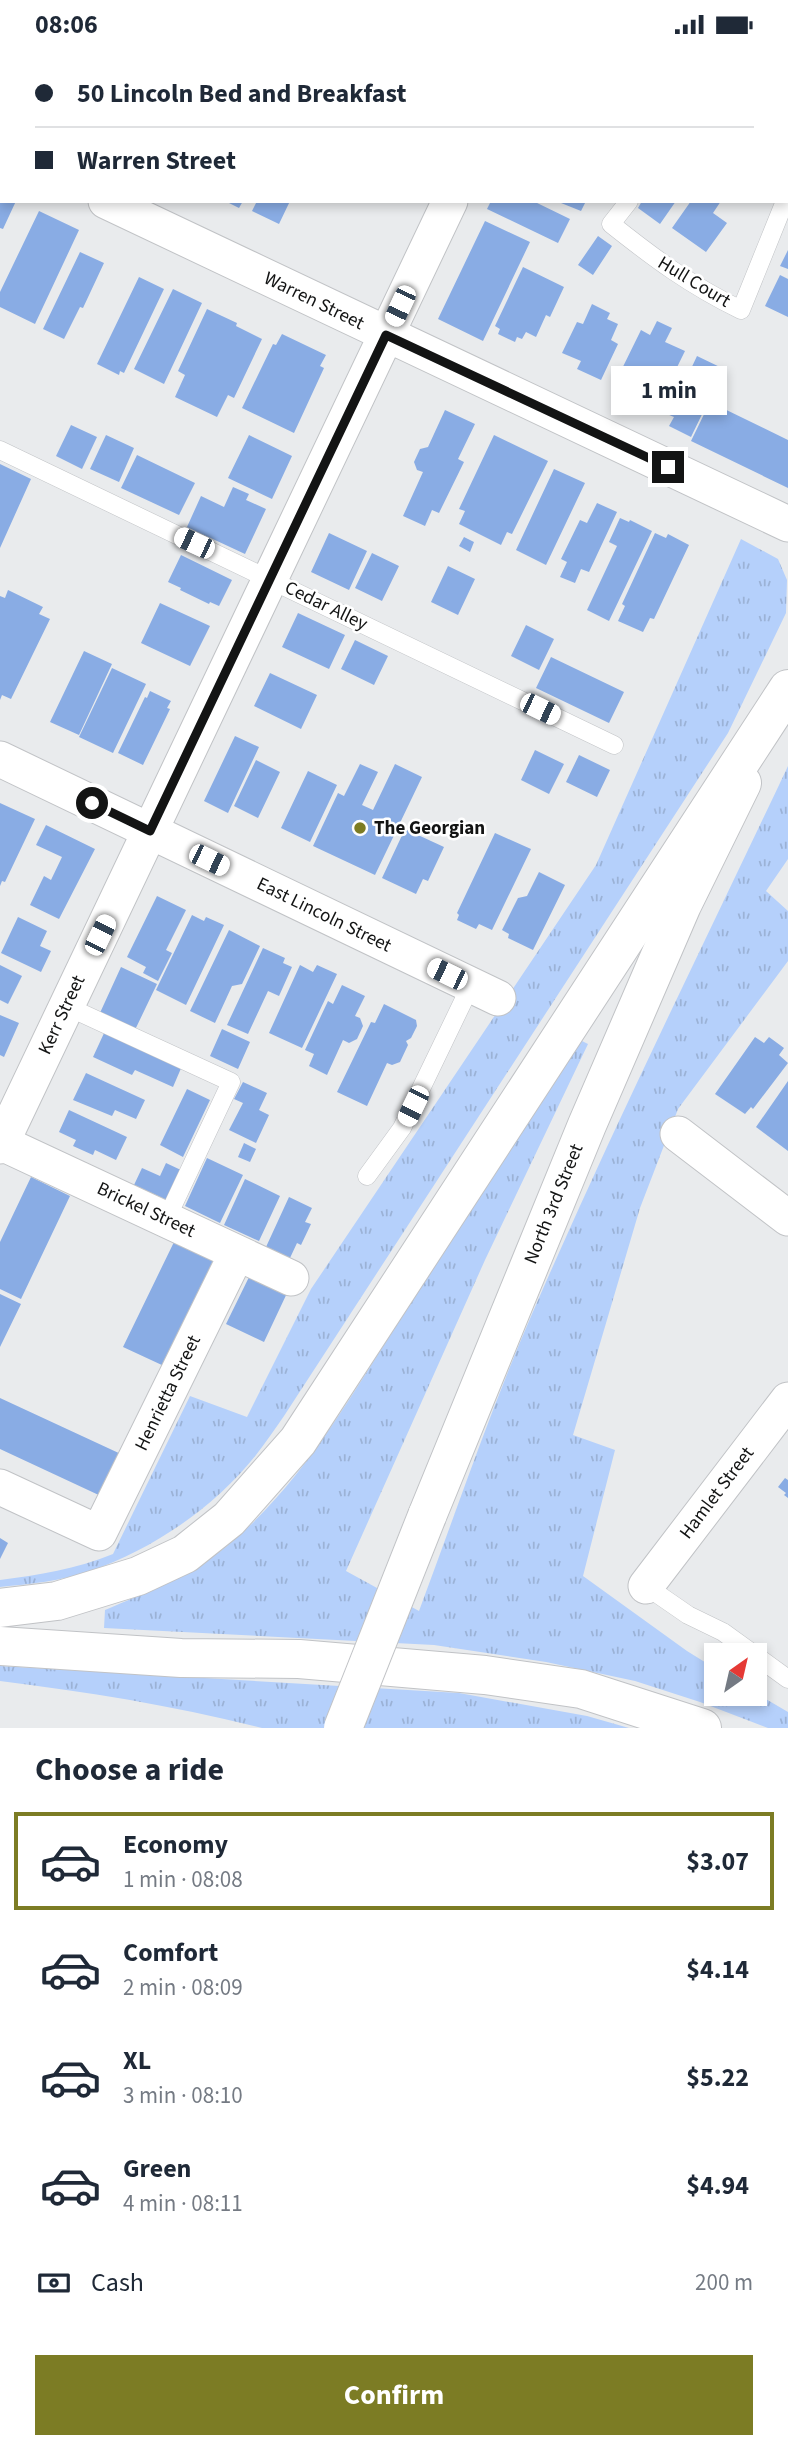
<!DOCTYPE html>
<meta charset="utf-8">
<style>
body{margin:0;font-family:"Source Sans 3",sans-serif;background:#f6f6f7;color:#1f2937;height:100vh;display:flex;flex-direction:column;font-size:26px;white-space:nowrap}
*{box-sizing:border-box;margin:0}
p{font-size:23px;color:#747a83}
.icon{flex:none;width:38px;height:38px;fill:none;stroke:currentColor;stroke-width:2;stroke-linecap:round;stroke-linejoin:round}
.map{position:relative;height:1679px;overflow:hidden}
.drawer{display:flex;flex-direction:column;background:#fff;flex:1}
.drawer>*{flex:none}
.hud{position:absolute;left:0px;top:0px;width:789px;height:154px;box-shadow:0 4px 10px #0003;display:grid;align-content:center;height:154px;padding:0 35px;background:#fff}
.needle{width:46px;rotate:34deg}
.fabs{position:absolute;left:704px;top:1594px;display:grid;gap:14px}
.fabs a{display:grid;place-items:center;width:63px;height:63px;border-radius:0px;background:#fff;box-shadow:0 4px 10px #0003;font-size:35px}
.end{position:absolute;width:32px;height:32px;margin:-16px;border:9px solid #131414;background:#fff;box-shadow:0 0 0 4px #fff}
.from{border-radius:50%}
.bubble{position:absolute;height:49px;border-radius:0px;background:#fff;box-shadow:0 4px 10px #0003;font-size:23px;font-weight:700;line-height:49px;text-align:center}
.car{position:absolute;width:21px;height:42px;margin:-21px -10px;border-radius:9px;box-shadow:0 0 5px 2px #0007;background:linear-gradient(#fff 24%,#345 0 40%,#fff 0 76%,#345 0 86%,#fff 0)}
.hud b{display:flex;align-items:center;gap:24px;height:66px;font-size:26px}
.hud b+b{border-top:2px solid #e0e1e3}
.hud i{width:18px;height:18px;background:#1f2937}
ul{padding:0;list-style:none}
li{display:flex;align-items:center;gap:21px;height:98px;margin:0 14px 10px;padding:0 21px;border:4px solid transparent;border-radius:0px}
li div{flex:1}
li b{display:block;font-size:26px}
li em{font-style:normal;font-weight:700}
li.active{border-color:#7c7c24}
li>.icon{width:63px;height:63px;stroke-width:1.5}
h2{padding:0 35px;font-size:32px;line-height:84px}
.pay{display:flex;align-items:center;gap:18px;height:77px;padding:0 35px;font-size:26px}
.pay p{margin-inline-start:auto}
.button{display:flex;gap:14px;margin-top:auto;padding:14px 35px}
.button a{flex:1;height:80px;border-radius:0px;background:#7c7c24;color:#fff;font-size:28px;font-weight:700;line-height:80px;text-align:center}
.status{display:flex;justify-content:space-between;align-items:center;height:49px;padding:0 35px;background:#fff;direction:ltr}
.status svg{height:19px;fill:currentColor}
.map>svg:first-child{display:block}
</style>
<div class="status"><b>08:06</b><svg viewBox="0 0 49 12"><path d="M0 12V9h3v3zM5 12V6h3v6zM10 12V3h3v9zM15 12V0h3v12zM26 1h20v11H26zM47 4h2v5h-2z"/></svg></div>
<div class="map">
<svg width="788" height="1679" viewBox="0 0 788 1679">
<defs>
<pattern id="grass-tufts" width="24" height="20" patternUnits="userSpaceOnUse" patternTransform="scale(1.75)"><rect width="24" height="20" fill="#b5d0fb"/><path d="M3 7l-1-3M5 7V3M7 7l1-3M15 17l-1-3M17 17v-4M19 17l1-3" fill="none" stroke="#9bb2d6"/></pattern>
</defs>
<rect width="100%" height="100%" fill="#e9ebed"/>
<!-- grass -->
<path fill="url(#grass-tufts)" d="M741,490L778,510L787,531L786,564L728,684L284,1367C275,1380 266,1393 256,1406C215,1458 152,1501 90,1522C61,1532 30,1535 0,1538V1531C39,1526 76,1520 113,1505L190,1347L247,1368L311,1240L596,816Z
M788,717V810L766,842L788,862V912L678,1060L640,1159L573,1386L615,1401L583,1527L687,1602L716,1620V1645H754V1643L788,1663V1679H768L700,1653L635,1632L546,1613L434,1596L104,1579L105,1561C147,1543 191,1526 227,1497C301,1436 348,1351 400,1271C460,1178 520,1084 580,991L588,995L485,1211L346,1522L419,1562C456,1463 490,1362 532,1265C612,1080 702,899 788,717Z
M0,1617L459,1644L587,1667L629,1679H262C176,1657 88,1643 0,1632Z"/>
<!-- building -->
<path fill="#89ace4" d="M0,152H16L3,180L0,179Z
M225,152H243L239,159Z
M257,152H290L279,175L252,162Z
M491,152H533L570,170L558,194L487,160Z
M556,152H586L581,162Z
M642,152H676L660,175L638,159Z
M691,152H721L713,164L727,174L706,203L672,179Z
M39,162L79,181L35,275L0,258V243Z
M485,172L530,193L483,292L438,270Z
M598,187L612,197L593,226L578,216Z
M788,201V220L780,217Z
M80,203L104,214L83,259L80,258L64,290L43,280Z
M523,218L564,238L550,268L546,266L536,288L526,283L522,290L517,288L515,293L498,285L500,280L495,277Z
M780,226L788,230V268L765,257Z
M139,228L164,240L124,324L120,322L119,326L97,315Z
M173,240L202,254L164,335L134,320Z
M592,255L610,264L607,270L618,275L611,291L618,295L601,331L577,320L581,312L562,304L577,273L583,275Z
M207,260L237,274L236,277L262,290L234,349L228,346L217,368L175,348L185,326L178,322Z
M657,272L672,279L665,293L685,302L655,363L635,353L637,348L620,344L614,336L641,281L650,286Z
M282,285L326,306L320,317L324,319L294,384L242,359L273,295L276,296Z
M697,307L724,320L691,388L669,377L674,368L667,365L677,344L683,347L693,326L689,324Z
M710,353L788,391V439L691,392Z
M445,361L475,375L458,410L464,413L439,464L432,461L425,477L403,467L423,423L417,421L414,413L420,400L428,398Z
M71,376L97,388L82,420L56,407Z
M106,386L134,399L119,433L90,420Z
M249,386L292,407L272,450L228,429Z
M494,386L548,412L512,485L507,483L501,496L459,475L465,462L459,460Z
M137,406L195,434L179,466L121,439Z
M0,415L31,430L0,499Z
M554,420L585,434L546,516L516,501Z
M233,438L249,445L246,451L266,460L245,505L187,478L201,447L224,458Z
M597,454L617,463L589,523L581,520L575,534L560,528L567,513L561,510L580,471L587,474Z
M620,469L629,473L630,471L652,482L609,572L587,561L617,497L609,493Z
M329,484L367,502L349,541L311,523Z
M655,484L666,489L668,485L689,496L654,570L650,569L643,583L618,572L625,557L622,555Z
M464,488L474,493L470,503L459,497Z
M372,504L399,517L382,552L355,539Z
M181,506L232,531L219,557L210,553L209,555L180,541L181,539L168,533Z
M448,517L475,530L458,566L431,553Z
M8,541L43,558L39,565L50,570L11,650L2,646L0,651V547L5,549Z
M160,554L210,577L190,617L141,594Z
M298,564L345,586L329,620L282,598Z
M526,576L554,590L539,621L511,607Z
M355,591L388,607L374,636L341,620Z
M84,602L112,615L79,686L50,673Z
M551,608L624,643L609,674L536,639Z
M112,619L146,635L113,704L79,688Z
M270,624L317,646L301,680L254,657Z
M150,642L171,652L167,659L170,660L143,716L118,704L145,648L147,649Z
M235,687L259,698L228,764L204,752Z
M535,701L564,715L549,745L521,731Z
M579,706L610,721L597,748L566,733Z
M256,711L280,723L258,769L234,757Z
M360,715L378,723L362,756L373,761L395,715L422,728L375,826L313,797L338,744L344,747Z
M308,722L337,736L310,793L281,779Z
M0,754L35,770L5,833L2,832L0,837Z
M46,776L95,800L59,870L30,856L44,827L51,831L62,808L36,796Z
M405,780L444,798L428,832L423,830L416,845L382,829Z
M495,784L531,800L492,881L479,875L476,880L457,871L459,866L457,864Z
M539,823L565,836L533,901L508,889L509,885L502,881L518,849L527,847Z
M157,847L186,861L166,901L172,904L158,932L143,924L146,918L127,908Z
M192,866L204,872L206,868L224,876L186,956L156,941Z
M18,868L47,882L40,897L51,902L41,923L1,904Z
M229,881L260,897L242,935L232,937L215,974L190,962Z
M263,899L285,909L283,914L292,918L279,947L268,942L248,985L227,976Z
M0,916L22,927L8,955L0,951Z
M300,916L313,923L317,916L337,925L302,999L269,984Z
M121,918L157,935L134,983L99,966Z
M342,936L365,947L355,967L360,969L363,977L357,990L349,994L343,991L327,1026L309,1017L314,1005L305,1001L328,952L333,955Z
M384,955L416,971L417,977L411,989L406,992L408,996L400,1013L392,1016L387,1014L367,1057L337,1043L371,973L375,974Z
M0,966L19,974L4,1008L0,1006Z
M222,980L250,993L238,1020L210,1007Z
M105,982L182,1017L173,1038L135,1021L132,1026L93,1008Z
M755,988L764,994L769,988L784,999L779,1006L788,1014L753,1060L751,1058L745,1065L715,1045Z
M86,1024L145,1051L136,1070L115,1061L112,1067L73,1051Z
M788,1032V1102L756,1078Z
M243,1033L267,1044L259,1061L269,1066L256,1094L229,1081L243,1054L234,1050Z
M187,1040L210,1051L183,1108L160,1096Z
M69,1061L127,1088L116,1111L95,1101L93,1106L73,1097L76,1091L59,1083Z
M244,1094L256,1100L250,1113L238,1108Z
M207,1109L243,1126L220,1174L185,1157Z
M166,1114L183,1122L169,1152L134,1136L142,1119L160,1127Z
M31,1128L70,1147L21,1250L0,1240V1193Z
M245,1130L280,1147L259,1192L224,1176Z
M289,1148L312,1159L305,1173L311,1175L301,1196L297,1194L290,1209L266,1198Z
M174,1193L215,1212L164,1317L123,1298Z
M251,1224L288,1242L264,1293L226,1275Z
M0,1245L21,1255L0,1298Z
M0,1349L123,1406L103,1448L0,1400Z
M785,1429L788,1431V1449L784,1446L786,1444L778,1438Z
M0,1489L8,1494L0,1510Z"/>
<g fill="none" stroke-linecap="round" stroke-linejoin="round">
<!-- service casing -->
<g stroke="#c1c3c6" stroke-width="19">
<path id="service" d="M136,0L140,2
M425,0L429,2
M742,2L743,0
M629,152L611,175C655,210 690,236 741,261L785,152
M0,401L614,696
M66,957L231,1033L166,1171
M367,1127L402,1079L471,936
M646,1537L688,1566L723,1583L788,1630"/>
</g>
<!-- minor casing -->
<g stroke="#c1c3c6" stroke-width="37">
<path id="minor" d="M522,2V0
M0,101L2,102
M106,152L788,475
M0,710L498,949
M678,1085L788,1169
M2,1094L291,1229
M0,1097L450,152
M0,1438L99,1484L237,1204
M646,1537L788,1351"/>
</g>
<!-- primary casing -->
<g stroke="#c1c3c6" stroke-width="40">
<path id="primary" d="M427,1467L587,1076L682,856L742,734"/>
</g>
<!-- motorway casing -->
<g stroke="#c1c3c6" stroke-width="40">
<path id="motorway" d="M0,1559L57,1552L138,1527L185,1505L229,1470L298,1392L788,640
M0,1597L181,1609L299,1610L485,1626L581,1640L702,1679"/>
</g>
<!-- path -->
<path stroke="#a2a4a5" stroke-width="4.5" stroke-dasharray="3.5 3.5" stroke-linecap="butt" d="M481,0L482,2"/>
<!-- service -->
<use href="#service" stroke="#fff" stroke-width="18"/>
<!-- minor -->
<use href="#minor" stroke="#fff" stroke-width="35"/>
<!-- primary -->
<use href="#primary" stroke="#fff" stroke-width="38"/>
<!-- motorway -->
<use href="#motorway" stroke="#fff" stroke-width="38"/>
<!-- primary-bridge casing -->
<g stroke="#c1c3c6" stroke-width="40" stroke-linecap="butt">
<path id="primary-bridge" d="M343,1679L427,1467"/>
</g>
<!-- primary-bridge -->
<use href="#primary-bridge" stroke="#fff" stroke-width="38"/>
</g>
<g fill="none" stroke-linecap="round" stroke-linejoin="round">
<!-- route -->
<path stroke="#131414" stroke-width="9" d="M92,754L150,782L386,286L668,418"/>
</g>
<!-- markers -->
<circle fill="#7c7c24" stroke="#fff" stroke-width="2.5" cx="360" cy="779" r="7"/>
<g text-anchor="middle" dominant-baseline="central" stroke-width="5" stroke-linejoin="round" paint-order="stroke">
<!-- street labels -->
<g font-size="19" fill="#131414" stroke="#fff">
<text transform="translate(694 233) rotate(31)">Hull Court</text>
<text transform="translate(314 252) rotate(26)">Warren Street</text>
<text transform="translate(326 557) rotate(26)">Cedar Alley</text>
<text transform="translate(324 866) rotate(26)">East Lincoln Street</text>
<text transform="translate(62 966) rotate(-65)">Kerr Street</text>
<text transform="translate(554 1155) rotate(-68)">North 3rd Street</text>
<text transform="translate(146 1161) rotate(25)">Brickel Street</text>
<text transform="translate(168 1344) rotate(-64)">Henrietta Street</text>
<text transform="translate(717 1444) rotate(-53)">Hamlet Street</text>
</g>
<!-- poi labels -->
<g font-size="19" font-weight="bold" fill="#131414" stroke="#fff" text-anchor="start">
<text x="374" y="779">The Georgian</text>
</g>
</g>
</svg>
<div class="fabs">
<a><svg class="needle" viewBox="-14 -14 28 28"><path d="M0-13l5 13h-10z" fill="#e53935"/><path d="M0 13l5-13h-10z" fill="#747a83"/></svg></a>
</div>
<i class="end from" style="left:92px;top:754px"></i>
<i class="end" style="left:668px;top:418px"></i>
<div class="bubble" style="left:611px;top:317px;width:116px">1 min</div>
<i class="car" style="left:400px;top:257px;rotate:205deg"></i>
<i class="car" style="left:194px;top:494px;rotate:295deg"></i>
<i class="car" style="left:540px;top:660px;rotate:116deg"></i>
<i class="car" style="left:209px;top:811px;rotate:116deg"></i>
<i class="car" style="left:100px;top:886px;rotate:26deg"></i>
<i class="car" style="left:447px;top:925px;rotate:296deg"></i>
<i class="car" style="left:413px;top:1057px;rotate:206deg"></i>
<div class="hud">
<b><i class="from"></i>50 Lincoln Bed and Breakfast</b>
<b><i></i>Warren Street</b>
</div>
</div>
<section class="drawer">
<h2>Choose a ride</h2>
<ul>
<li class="active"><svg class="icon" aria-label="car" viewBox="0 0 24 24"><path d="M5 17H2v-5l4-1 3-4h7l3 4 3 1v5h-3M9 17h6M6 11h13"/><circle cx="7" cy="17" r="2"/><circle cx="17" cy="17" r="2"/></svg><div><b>Economy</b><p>1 min · 08:08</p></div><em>$3.07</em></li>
<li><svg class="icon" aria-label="car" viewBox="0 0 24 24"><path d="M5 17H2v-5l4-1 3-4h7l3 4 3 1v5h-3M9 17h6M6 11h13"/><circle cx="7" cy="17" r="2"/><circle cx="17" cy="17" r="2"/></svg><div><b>Comfort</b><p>2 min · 08:09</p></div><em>$4.14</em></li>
<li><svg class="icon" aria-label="car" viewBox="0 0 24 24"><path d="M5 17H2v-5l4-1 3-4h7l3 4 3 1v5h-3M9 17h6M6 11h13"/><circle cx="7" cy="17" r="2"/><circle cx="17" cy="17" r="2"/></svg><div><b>XL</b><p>3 min · 08:10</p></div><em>$5.22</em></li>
<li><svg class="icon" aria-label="car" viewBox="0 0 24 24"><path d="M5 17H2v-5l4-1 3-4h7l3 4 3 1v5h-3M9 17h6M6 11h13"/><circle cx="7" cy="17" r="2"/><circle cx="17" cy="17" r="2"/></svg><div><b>Green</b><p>4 min · 08:11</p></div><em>$4.94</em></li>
</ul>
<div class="pay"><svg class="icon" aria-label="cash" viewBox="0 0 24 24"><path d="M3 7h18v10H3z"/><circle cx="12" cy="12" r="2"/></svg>Cash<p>200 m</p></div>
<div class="button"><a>Confirm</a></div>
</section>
